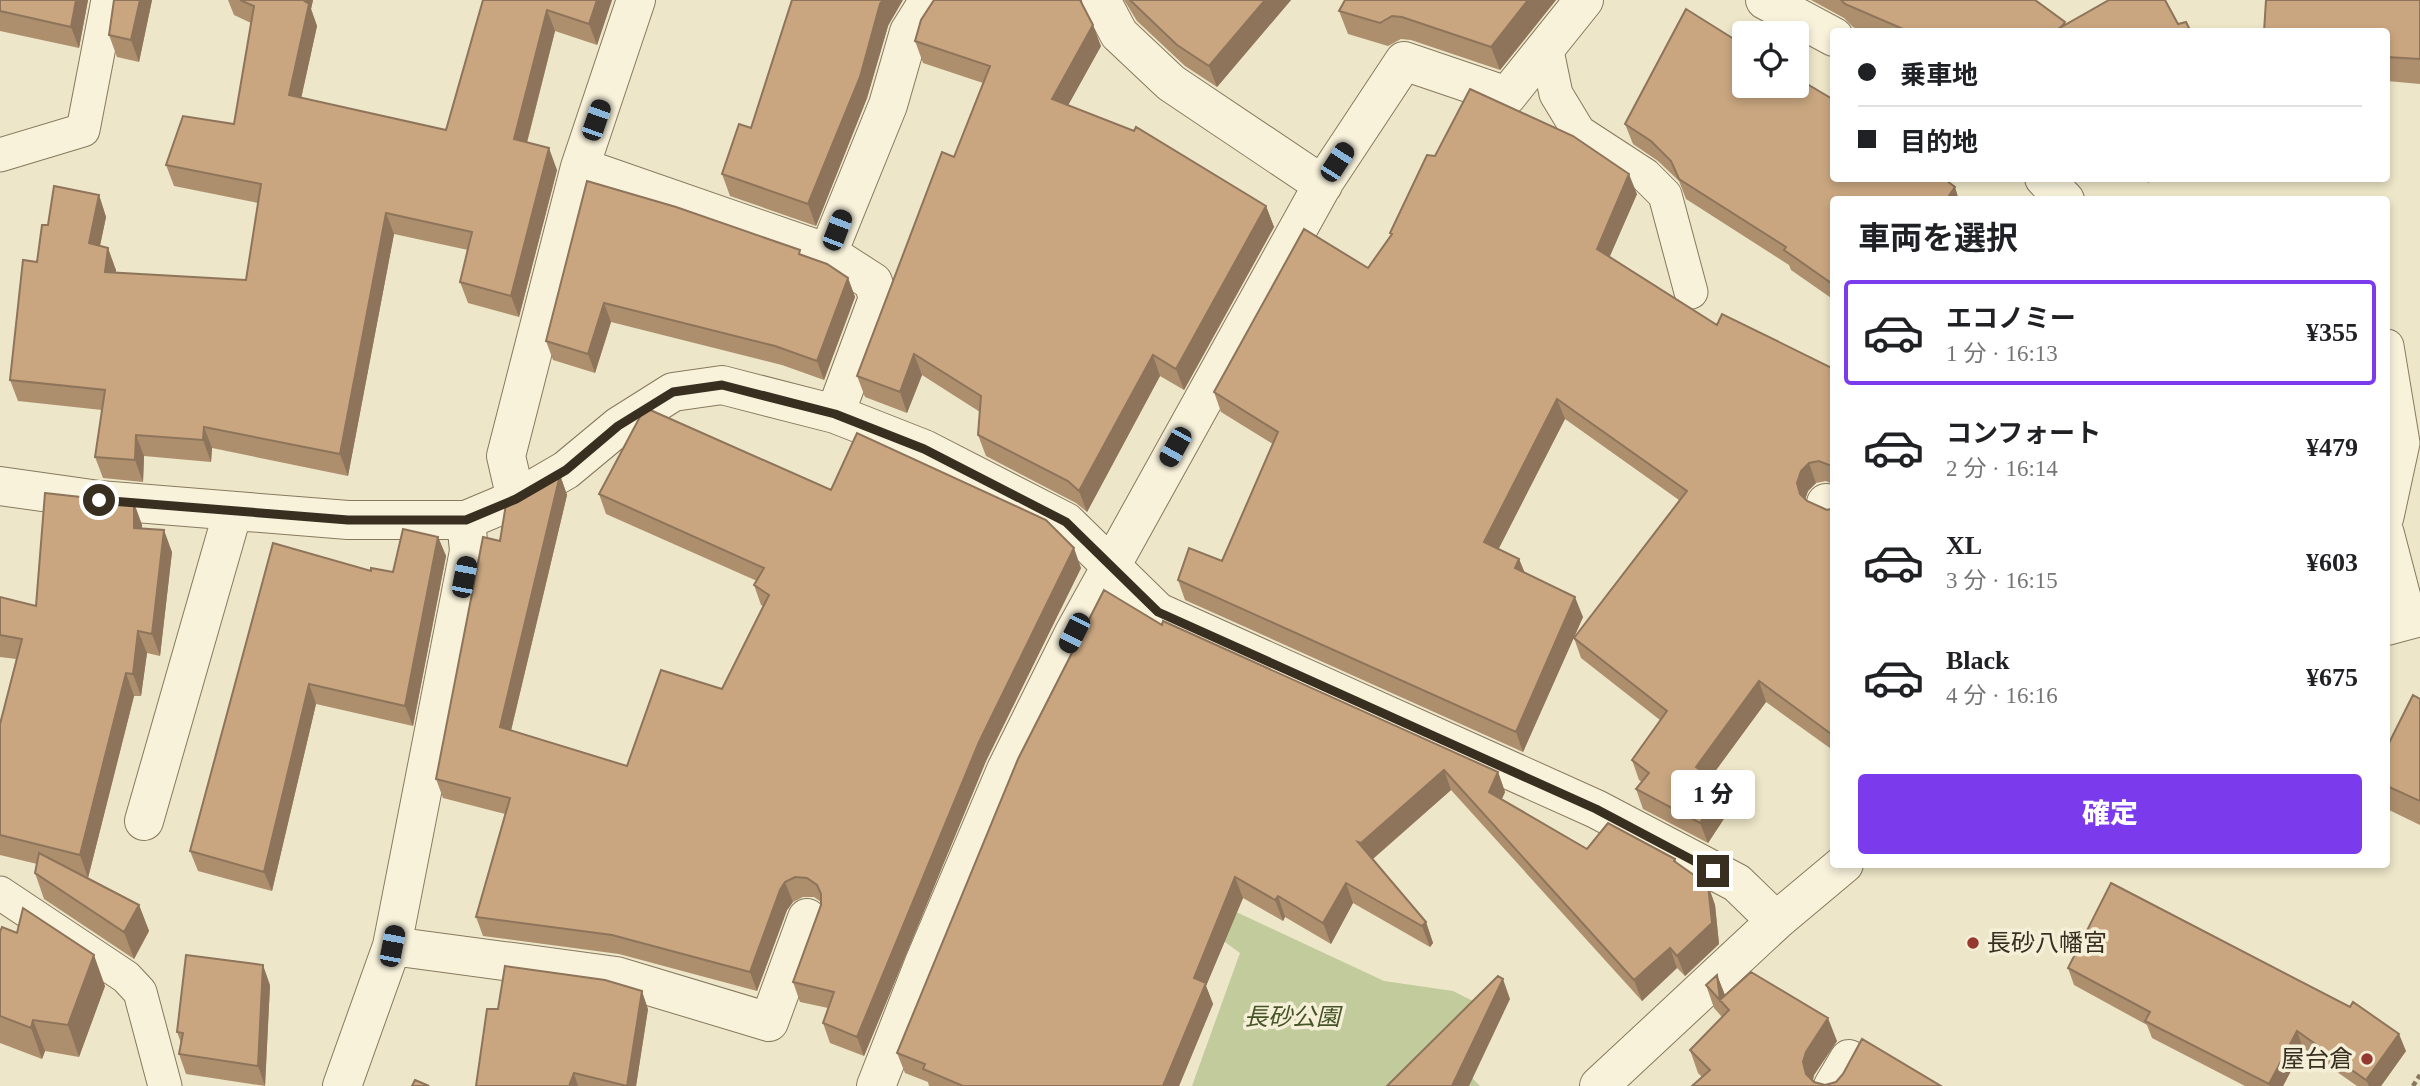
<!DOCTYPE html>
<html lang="ja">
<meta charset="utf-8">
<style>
body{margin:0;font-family:"Times New Roman","Noto Sans JP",serif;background:#f6f6f6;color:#202124;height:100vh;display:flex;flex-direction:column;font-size:26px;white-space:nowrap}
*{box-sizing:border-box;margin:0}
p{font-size:23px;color:#757577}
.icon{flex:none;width:38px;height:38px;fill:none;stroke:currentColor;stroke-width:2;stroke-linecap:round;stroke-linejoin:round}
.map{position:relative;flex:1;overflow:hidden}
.panel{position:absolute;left:1830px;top:196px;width:560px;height:672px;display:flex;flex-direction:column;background:#fff;border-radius:7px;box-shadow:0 4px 10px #0003}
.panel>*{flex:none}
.banner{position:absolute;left:1830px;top:28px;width:560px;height:154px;border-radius:7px;box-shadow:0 4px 10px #0003;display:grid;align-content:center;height:154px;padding:0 28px;background:#fff}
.buttons{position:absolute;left:1732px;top:21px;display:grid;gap:14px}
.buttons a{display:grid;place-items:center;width:77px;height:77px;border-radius:7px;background:#fff;box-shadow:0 4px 10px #0003;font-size:35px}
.end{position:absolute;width:32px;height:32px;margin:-16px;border:9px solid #392f21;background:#fff;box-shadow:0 0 0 4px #fff}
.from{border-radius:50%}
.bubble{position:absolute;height:49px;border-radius:7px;background:#fff;box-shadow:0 4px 10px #0003;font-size:23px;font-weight:800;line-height:49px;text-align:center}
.car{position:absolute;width:21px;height:42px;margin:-21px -10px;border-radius:9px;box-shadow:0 0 5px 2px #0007;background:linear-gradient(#222 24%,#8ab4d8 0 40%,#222 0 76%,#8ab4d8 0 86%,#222 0)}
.banner b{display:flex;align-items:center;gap:24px;height:66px;font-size:26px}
.banner b+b{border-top:2px solid #e0e0e0}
.banner i{width:18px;height:18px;background:#202124}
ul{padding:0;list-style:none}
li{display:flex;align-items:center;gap:21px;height:105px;margin:0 14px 10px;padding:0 14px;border:4px solid transparent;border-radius:7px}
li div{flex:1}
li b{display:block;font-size:26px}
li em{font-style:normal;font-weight:800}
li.on{border-color:#7c3aed}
li>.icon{width:63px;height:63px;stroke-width:1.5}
h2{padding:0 28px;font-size:32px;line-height:84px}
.button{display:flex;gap:14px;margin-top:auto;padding:14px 28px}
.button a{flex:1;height:80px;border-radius:7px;background:#7c3aed;color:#fff;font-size:28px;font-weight:800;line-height:80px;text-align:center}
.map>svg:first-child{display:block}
</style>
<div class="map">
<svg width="2420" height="1086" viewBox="0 0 2420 1086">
<rect width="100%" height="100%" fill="#ede6c8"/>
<!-- green -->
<path fill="#c1cb9c" d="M1232,910L1384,981L1453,991L1475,1002L1453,1058L1480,1086H1192L1240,953L1218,937Z"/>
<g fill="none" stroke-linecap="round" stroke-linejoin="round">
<!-- lane casing -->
<g stroke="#88795e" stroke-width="35">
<path id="lane" d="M1546,46L1556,94L1579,132L1645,175L1665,195L1691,292
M0,155L83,130L108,0
M2387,346L2403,443L2387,517
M2387,532L2410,620
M0,893L126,977L140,992L165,1086"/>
</g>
<!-- street casing -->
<g stroke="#88795e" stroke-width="40">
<path id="street" d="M1101,0L1119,34L1171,83L1323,185
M1765,0L1834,37
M580,167L828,253L873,282L878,298L835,414
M2044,178L2065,200
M828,253L888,105L909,32L929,0
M0,486L99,500L348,520H466L516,499L566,470L619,426L673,392L722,385L835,414L924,449L1066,522L1158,612L1596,809L1737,883L1776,921
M516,499L506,456L580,167L636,0
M1826,503L1834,508
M2387,626L2420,617
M144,821L233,511
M392,946L616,976L769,1022L807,918
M342,1086L392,946L469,551L466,520
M876,1086L924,963L1006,770L1074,633L1324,182L1404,61L1507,96L1584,0
M1599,1086L1776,921L1844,864
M1833,1086L1849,1059"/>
</g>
<!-- path -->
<path stroke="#88795e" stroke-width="4.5" stroke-dasharray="5 3.5" stroke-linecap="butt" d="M2413,1086L2420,1075"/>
<!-- lane -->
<use href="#lane" stroke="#f8f2db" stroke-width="33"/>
<!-- street -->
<use href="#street" stroke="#f8f2db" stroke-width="38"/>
</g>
<!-- wall -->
<path fill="#ad8f6e" d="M0,0H88L79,48L0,31Z
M152,0L139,62L117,57L109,35Z
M228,0H313L311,9L317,26L301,98L446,130L483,0H612L597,45L555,31L527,143L557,170L519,317L468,303L460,282L468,250L394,234L348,476L212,448L211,462L144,456L143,482L103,478L95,457L102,410L18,401L10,380L37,262L48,225L99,195L106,217L100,246L116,270L115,273L246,280L258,203L174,186L166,165L234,124L251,23L234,15Z
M1124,0H1291L1217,87L1185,66L1137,21Z
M1345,0H1556L1500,70L1411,40L1401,39L1388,46L1348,34L1339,11Z
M1811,0H2035L2066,24H2178L2191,32H1863L1853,27L1844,18Z
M2420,0V84L2387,81V32Z
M888,26L867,98L816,226L730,196L722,174L751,128Z
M915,41L1101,46L1068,105L1266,206L1274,227L1184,390L1160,376L1087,512L1076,503L986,456L978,435L980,412L922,375L907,413L865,397L857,376L954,157L983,83L923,63Z
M1625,124L1834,178H1952L1950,183L1834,200V300L1791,270L1789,265L1686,199L1679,181L1658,161L1633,144Z
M2146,178H2156L2148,183Z
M587,181L802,255L848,278L855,297L824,380L782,365L611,322L595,373L553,360L546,341Z
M1637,194L1609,257L1717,325L1834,369V485L1826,481L1816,483L1808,491L1805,499L1807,501L1827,510L1834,508V751L1766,702L1710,778L1724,788L1731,808L1708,843L1643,809L1636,789L1642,782L1639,780L1632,760L1660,720L1581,658L1574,638L1679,500L1565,419L1498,549L1519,559L1525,573L1583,617L1523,752L1185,600L1178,580L1222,561L1273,444L1221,412L1214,392L1368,268L1391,235L1390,233Z
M560,475L567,495L511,731L627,766L722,689L763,606L761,605L754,585L757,581L606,514L599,494L831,490L1081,568L986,761L864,1056L830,1043L823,1023L828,1008L800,1002L793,982L821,905V902L814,897H803L793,902L787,910L757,991L619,954L483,936L476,917L505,814L443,798L436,779L500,541Z
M134,503L142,525V528L172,552L160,656L147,653L141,696H134L88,878L139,905L149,931L134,959L44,899L35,873L37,864L0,855V724L16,659L0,657V597L36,606Z
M438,537L446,556L413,726L316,704L272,891L198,871L190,851L371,571L393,572Z
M1162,625L1498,772L1505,792L1502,799L1587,849L1675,859L1677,863L1708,885L1715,905L1719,944L1685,976L1677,968L1642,1001L1451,790L1373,859L1426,922L1433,943L1430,947L1353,903L1331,944L1285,917L1283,921L1243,898L1206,986L1213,1004L1179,1086H929L928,1082L905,1073L897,1053Z
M2420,699V825L2387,809V747Z
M0,932L105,986L79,1057L45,1051L42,1059L0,1043Z
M2068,968L2406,1051L2381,1086H2357L2303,1048L2283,1086H2245L2152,1038L2147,1025L2074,985Z
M1717,975L1725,995L1837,1041L1814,1075L1813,1081L1814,1082L1825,1085L1941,1086H1692L1702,1077L1698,1073L1690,1050L1722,1017L1714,1008L1706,985Z
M270,985L265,1086L186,1074L179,1054L181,1043L177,1032Z
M648,1009L636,1086H476Z"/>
<!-- shaded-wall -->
<path fill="#8d745a" d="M76,0H88L79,48L71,27Z
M140,0H152L139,62L131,40Z
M301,0H313L311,9L317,26L297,117L289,95Z
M597,0H612L597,45L589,24Z
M883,0H903L888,26L867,98L816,226L808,204L880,4Z
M1265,0H1291L1217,87L1209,66Z
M1528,0H1556L1500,70L1491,47Z
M547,10L555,31L522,161L514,139Z
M1093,25L1101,46L1060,120L1052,99Z
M549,148L557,170L519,317L511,296Z
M1629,174L1637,194L1604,270L1597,249Z
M1938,178H1952L1943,194Z
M1955,187L1959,200H1946Z
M99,195L106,217L96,264L89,243Z
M1266,206L1274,227L1184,390L1176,369Z
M386,213L394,234L348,476L340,454Z
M108,248L116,270L113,293L105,272Z
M848,278L855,297L824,380L817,361Z
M604,303L611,322L595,373L588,354Z
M914,354L922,375L907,413L900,392Z
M1153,355L1160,376L1087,512L1079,491Z
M1557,399L1565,419L1492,562L1484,542Z
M204,427L212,448L211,462L203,440Z
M136,435L144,456L143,482L135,460Z
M1809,463L1816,483L1808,491L1804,503L1800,494L1797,483L1801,471Z
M560,475L567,495L507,747L500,727Z
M134,503L142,525V550L134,528Z
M164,530L172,552L160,656L152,634Z
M438,537L446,556L413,726L405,706Z
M1074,548L1081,568L986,761L864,1056L857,1037L979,742Z
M1519,559L1527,579L1515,568Z
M1575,597L1583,617L1523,752L1516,732Z
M138,631L147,653L141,696L133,674Z
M126,673L134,696L88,878L80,855Z
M1759,681L1766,702L1703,788L1696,767Z
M309,684L316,704L272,891L264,872Z
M1444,770L1451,790L1368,863L1361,843Z
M1498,772L1505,792L1496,812L1489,792Z
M1724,788L1731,808L1708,843L1700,823Z
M1235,877L1243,898L1206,986L1213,1004L1179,1086H1163L1194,978Z
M785,882L793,902L787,910L757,991L750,972L780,890Z
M1346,883L1353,903L1331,944L1323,923Z
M1708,885L1715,905L1719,944L1685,976L1677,956Z
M1278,896L1285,917L1283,921L1275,900Z
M139,905L149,931L134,959L124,932Z
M1426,922L1433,943L1430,947L1422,926Z
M1670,948L1677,968L1642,1001L1634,980Z
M94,955L105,986L79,1057L68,1025Z
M263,965L270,985L265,1086L258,1066Z
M1717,975L1726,998L1720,1000Z
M1503,979L1510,999L1469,1086H1452Z
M642,991L648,1009L636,1086H627Z
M1828,1018L1837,1041L1814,1075L1811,1085L1806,1074L1803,1062L1806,1052Z
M33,1020L45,1051L42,1059L31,1028Z
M2297,1031L2303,1048L2283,1086H2270L2269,1084Z
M2399,1034L2406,1051L2381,1086H2369L2366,1080Z
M574,1073L578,1086H569Z"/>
<!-- building -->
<path fill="#c9a680" stroke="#8d745a" stroke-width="2" d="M0,0H76L71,27L0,11Z
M114,0H140L131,40L109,35Z
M240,0H303L309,4L289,95L446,130L483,0H597L589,24L547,10L514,139L549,148L511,296L460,282L472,232L386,213L340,454L204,427L203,440L136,435L135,460L95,457L105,390L10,380L23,260L37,262L42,225H48L54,186L99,195L89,243L108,248L105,272L246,280L261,184L166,165L183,116L234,124L254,6Z
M792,0H883L880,4L860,77L808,204L722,174L739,124L751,128Z
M934,0H1080L1093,25L1052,99L1134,131L1136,127L1266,206L1176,369L1153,355L1079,491L1068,481L978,435L981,396L914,354L900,392L857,376L942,152L954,157L990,66L915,41L921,20Z
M1130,0H1265L1209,66L1177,45Z
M1345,0H1528L1491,47L1402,17L1392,16L1380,23L1339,11Z
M1841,0H2035L2065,22L2062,26L2058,29V32H1910L1845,4Z
M2109,0H2165L2178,24L2186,22L2191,32H2059L2058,29Z
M2266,0H2420V59L2387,57V32H2264Z
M1686,9L1745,46V86H1797V78L1834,100V178H1943L1955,187L1946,200H1834V285L1784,250L1786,247L1679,179L1671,161L1651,141L1625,124Z
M1470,89L1573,136L1629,174L1597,249L1717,325L1722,314L1834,369V467L1819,461L1809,463L1801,471L1797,483L1800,494L1807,501L1827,510L1834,508V736L1759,681L1696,767L1724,788L1700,823L1636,789L1649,773L1632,760L1667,711L1574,638L1687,491L1557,399L1484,542L1519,559L1515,568L1575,597L1516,732L1178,580L1189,548L1222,561L1278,432L1214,392L1304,229L1368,268L1392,234L1390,233L1427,155L1435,156Z
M587,181L676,207L800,250L799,254L827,264L848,278L817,361L775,346L604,303L588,354L546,341Z
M648,409L831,490L857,433L1046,520L1074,548L979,742L857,1037L823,1023L834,992L793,982L821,905V894L817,885L807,878L795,877L785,882L780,890L750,972L612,935L476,917L510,798L436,779L483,537L500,541L506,504L560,475L500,727L627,766L661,670L722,689L769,595L754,585L764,568L599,494L642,413Z
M45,493L134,503V528L164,530L152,634L138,631L133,674L126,673L80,855L0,835V724L22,639L0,635V597L36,606Z
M403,529L438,537L405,706L309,684L264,872L190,851L273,543L371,571V568L393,572Z
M1104,590L1162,625L1163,621L1498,772L1489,792L1587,849L1608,823L1675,859L1674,861L1708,885L1712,923L1677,956L1670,948L1634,980L1444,770L1361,843L1358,842L1426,922L1422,926L1346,883L1323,923L1278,896L1275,900L1235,877L1194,978L1206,983L1163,1086H963L923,1069L925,1064L897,1053L1018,759Z
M2413,695L2420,699V801L2387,786V747Z
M39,853L139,905L124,932L35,873Z
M2111,883L2350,1007L2353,1002L2399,1034L2366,1080L2297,1031L2269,1084L2145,1021L2150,1012L2068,968Z
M23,908L94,955L68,1025L33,1020L31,1028L0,1016V932L2,927L17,933Z
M186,955L263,965L258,1066L179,1054L183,1033L177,1032Z
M505,966L605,980L642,991L627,1086L574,1073L569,1086H476L487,1009H498Z
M1751,972L1828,1018L1806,1052L1803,1062L1806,1074L1814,1082L1825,1085L1836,1082L1843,1074L1862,1039L1941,1086H1692L1710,1070L1690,1050L1729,1010L1706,985L1717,975L1720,1000Z
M1498,976L1503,979L1452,1086H1387Z
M415,1080L429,1086H412Z"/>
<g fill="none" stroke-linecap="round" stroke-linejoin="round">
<!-- route -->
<path stroke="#392f21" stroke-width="9" d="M99,500L348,520H466L516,499L566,470L618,426L673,392L722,385L835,414L924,449L1066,522L1158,612L1596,809L1713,871"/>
</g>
<!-- markers -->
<g fill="#953930" stroke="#f5efd8" stroke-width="2.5">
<circle cx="1973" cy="943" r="7"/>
<circle cx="2367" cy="1059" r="7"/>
</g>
<g text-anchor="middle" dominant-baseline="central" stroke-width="7" stroke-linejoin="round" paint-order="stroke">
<!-- poi labels -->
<g font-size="24" fill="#392f21" stroke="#f5efd8" text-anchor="start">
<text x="1987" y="943">長砂八幡宮</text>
<text x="2353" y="1059" text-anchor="end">屋台倉</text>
</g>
<!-- park labels -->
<g font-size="24" font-style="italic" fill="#455528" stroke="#f5efd8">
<text x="1292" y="1017">長砂公園</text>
</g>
</g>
</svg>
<div class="buttons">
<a><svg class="icon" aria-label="locate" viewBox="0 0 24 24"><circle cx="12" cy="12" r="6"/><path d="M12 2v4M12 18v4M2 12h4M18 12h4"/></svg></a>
</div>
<i class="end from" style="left:99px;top:500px"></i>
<i class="end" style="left:1713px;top:871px"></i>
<div class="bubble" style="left:1671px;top:770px;width:84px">1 分</div>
<i class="car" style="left:596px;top:120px;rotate:19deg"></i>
<i class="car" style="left:1337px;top:162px;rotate:33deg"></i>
<i class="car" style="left:837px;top:230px;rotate:21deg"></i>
<i class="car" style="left:1175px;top:447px;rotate:209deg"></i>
<i class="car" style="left:464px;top:577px;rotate:11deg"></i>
<i class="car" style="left:1074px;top:633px;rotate:207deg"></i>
<i class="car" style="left:392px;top:946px;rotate:11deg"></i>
<div class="banner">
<b><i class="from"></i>乗車地</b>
<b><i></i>目的地</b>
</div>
<section class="panel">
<h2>車両を選択</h2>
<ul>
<li class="on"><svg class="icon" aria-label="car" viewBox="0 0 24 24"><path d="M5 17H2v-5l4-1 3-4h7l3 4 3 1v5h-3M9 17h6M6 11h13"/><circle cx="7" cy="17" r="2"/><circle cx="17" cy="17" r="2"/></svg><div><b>エコノミー</b><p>1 分 · 16:13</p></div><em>¥355</em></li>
<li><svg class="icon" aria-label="car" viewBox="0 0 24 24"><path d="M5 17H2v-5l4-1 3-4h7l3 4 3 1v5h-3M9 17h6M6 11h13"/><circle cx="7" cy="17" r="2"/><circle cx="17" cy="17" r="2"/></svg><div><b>コンフォート</b><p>2 分 · 16:14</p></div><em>¥479</em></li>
<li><svg class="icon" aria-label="car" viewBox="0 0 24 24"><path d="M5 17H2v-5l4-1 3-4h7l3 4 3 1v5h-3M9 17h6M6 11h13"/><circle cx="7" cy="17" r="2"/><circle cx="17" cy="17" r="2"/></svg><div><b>XL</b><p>3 分 · 16:15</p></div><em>¥603</em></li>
<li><svg class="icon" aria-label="car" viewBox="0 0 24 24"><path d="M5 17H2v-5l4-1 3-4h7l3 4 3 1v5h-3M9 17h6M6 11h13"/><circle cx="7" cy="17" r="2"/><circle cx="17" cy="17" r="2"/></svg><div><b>Black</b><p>4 分 · 16:16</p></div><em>¥675</em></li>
</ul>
<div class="button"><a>確定</a></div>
</section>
</div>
